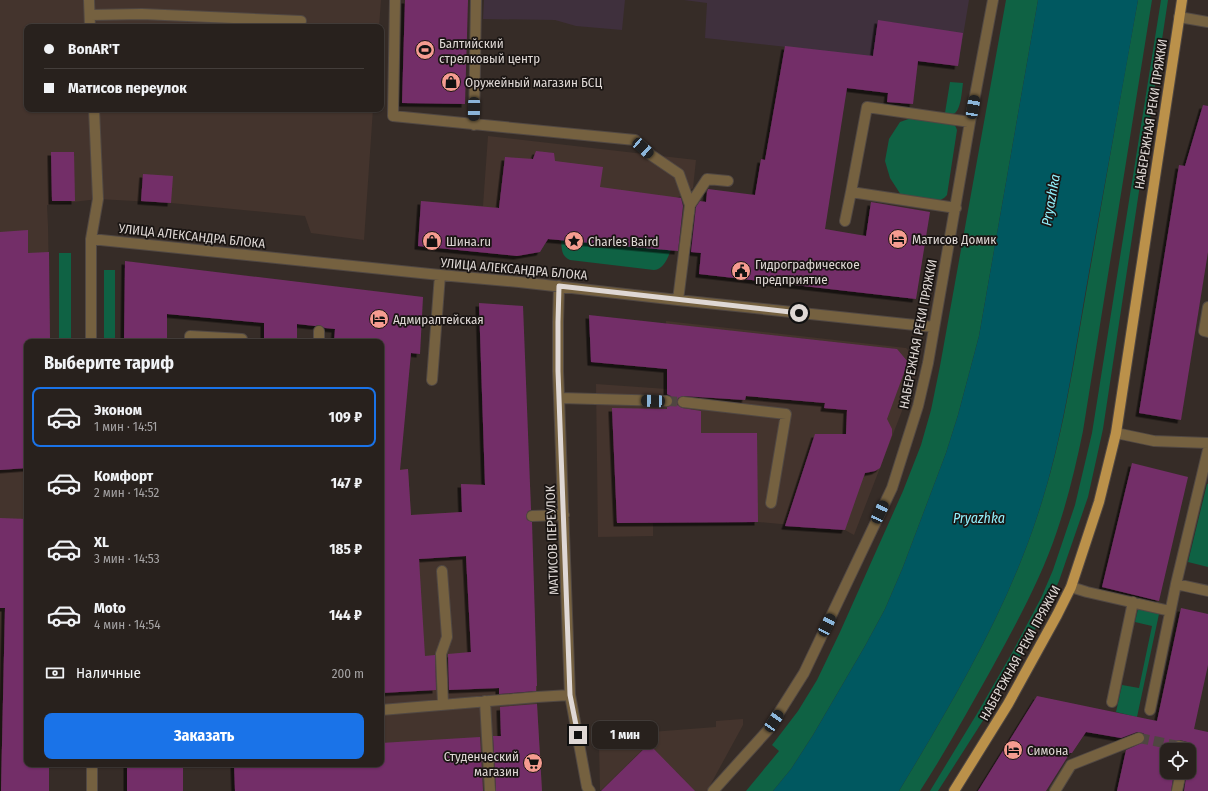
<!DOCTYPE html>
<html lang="ru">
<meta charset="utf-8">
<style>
body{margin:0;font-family:"Fira Sans Condensed",sans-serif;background:#342e2a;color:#f1f3f6;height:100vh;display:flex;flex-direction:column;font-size:15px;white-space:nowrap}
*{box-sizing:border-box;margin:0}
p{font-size:13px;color:#a5a3a4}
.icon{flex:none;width:22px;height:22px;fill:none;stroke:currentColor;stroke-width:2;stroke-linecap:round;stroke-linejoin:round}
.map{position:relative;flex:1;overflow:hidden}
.drawer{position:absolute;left:24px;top:339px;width:360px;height:428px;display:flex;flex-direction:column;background:#28211d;border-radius:8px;box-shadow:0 1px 3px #0004,0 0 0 1px #443e3b}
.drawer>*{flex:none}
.guide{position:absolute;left:24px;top:24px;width:360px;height:88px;border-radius:8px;box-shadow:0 1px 3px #0004,0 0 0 1px #443e3b;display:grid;align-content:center;height:88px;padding:0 20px;background:#28211d}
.tools{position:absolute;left:1160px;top:743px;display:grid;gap:8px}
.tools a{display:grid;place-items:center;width:36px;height:36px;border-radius:8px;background:#28211d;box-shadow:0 1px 3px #0004,0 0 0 1px #443e3b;font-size:20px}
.end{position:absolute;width:18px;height:18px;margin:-9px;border:5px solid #dfd8d5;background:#111;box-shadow:0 0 0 2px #111}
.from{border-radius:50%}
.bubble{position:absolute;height:28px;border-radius:8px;background:#28211d;box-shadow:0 1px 3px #0004,0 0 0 1px #443e3b;font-size:13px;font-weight:700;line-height:28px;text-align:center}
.car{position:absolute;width:12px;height:24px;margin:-12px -6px;border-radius:5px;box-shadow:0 0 3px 1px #0007;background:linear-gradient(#222 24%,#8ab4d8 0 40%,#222 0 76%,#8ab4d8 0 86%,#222 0)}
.guide b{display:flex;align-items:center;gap:14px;height:38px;font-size:15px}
.guide b+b{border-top:1px solid #443e3b}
.guide i{width:10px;height:10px;background:#f1f3f6}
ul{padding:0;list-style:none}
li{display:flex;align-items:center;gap:12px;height:60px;margin:0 8px 6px;padding:0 12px;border:2px solid transparent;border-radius:8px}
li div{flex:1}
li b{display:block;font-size:15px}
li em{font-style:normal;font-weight:700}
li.current{border-color:#1a73e8}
li>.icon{width:36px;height:36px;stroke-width:1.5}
h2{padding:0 20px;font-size:18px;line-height:48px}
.pay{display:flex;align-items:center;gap:10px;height:44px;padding:0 20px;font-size:15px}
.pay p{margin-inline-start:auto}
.action{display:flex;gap:8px;margin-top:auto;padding:8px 20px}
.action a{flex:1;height:46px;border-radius:8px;background:#1a73e8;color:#fff;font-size:16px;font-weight:700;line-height:46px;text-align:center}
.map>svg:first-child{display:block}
</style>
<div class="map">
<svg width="1208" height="791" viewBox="0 0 1208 791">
<defs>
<filter id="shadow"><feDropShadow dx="-3.5" dy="3.5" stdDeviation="0" flood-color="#0009"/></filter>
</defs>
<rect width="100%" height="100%" fill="#362c27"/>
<!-- built -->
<path fill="#44342d" d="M0,0H381L379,27H27V109H373L364,240L311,233L305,216L171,203L98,199L47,205L48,226L50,342H27V764H49V791H0Z
M488,136L696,160L693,188L677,198L671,250L546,239L540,252L533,253L521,251L520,256L418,246L421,201L483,206Z
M666,321L906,348L913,355L917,372L854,535L845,530L758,522L653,523V536L598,537L596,384L667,389Z
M408,469L411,515L462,512L461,484L530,485L537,686V703L542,791H270L381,764V471Z
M743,719V725L707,791L600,790L599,743L625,734L716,727V721Z"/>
<!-- medical -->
<path fill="#3f303d" d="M484,0H625L622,30L576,26L555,20L483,19Z
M684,0H969L958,66L705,38L707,3Z"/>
<!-- green -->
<path fill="#0f6244" d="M1006,0H1038L979,336L958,415L946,453L903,567L885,609L865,646L813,735L791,769L773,791H746L779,751L772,745L798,711L817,680L840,632L903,491L921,445L931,410L940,366Z
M1138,0H1152L1083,431C1076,465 1068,499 1057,531C1041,579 1016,624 992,668C969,709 946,751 920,791H899C952,703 1006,613 1038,514C1062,443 1073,367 1086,293C1103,196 1120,98 1138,0Z
M1161,0H1168L1103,429L1088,497L1059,581L1046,609L998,697L938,791H930L978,712L1013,651L1041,598L1053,570L1075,505L1092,433Z
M950,82L963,83C962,90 961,109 955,113C952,115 949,113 945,113Z
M914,117L950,123L955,125L957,130L947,195L944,198L940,200L901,195L890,178L885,161L889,139L900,122Z
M561,240L671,250C667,259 664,269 654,270L570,260C561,256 562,249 561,240Z
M59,253H71V342H59Z
M104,270H115V342H104Z
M1207,484H1208V567L1188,562Z
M1138,609L1159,614L1137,717L1116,712L1122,685L1139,688L1152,626L1135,622Z"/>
<!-- water -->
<path fill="#005860" d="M1038,0H1138C1121,96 1103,193 1086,289C1073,364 1062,442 1038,514C1006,613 952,703 899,791H773L791,769L813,735L865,646L885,609L903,567L946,453L958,415L979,336Z"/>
<!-- building -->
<path fill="#732f68" filter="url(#shadow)" d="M405,0H468L465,104L402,103Z
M878,20L963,33L958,66L918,61L913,104L887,102L888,93L847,88L825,229L866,236L871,202L930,212L916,299L699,274L701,253L691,252L696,207L700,201L706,202L707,192L708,189L755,195L761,159L765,160L785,46L873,56Z
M1203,105L1208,106V252L1181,420L1139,413L1179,165L1185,166Z
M536,151L554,153L555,161L603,167L600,187L681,198L683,206L678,251L548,239L540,252L517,256L418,246L421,201L499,208L505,157L533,159Z
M51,152H74L75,201H52Z
M143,174L173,176L171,203L141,201Z
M28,230V253L49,252L50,342H27V468L0,470V232Z
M125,261L423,297L420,354L411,353L400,470L408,469L411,515L462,512L461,484L485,485L479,303L523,306L531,510L528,511L526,516L527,520L532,522L537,686H536V691L499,694V688L449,690L448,654L471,652L466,556L419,559L425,656L435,655L436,690L381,693V342H334L335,329L325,328L319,325L315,326L297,324V342H264V323L167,314V342H124Z
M589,315L897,349L908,362L887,419L892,429V435L880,468L875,471L865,473L845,530L785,526L815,434H846L847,410L824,408L825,403L746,396L745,400L683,396L678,398L677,402V405L682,408L701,411V433H757L758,522L617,523L612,408L667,409V407L672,405L673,401L671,396L667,394V369L591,362Z
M1132,463L1188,477L1159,601L1102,587Z
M0,518L27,519V764H49V791H1L5,608H0Z
M1181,608L1208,614V665L1194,729L1208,732V791H1184L1187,772H1189V756L1193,753L1194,748L1191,743L1180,740L1174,742L1173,745L1174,750H1167V772H1174L1171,791H1117L1126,750L1144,742L1145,739V735L1143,733L1137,732L1121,738L1086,732L1072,753H1070L1046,791H978L1037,696L1157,721Z
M537,704L542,791H496L493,736H501L500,707Z
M480,737L483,791H235L234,764H381V743Z
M649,744L695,791H601Z
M127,764H183V791H127Z"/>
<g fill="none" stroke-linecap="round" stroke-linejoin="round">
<!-- minor-tunnel -->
<path stroke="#4f4641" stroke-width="10" stroke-dasharray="10 5" stroke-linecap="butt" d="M667,401L683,402
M1139,738L1179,746"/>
<!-- minor casing -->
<g stroke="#514843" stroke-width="12">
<path id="minor" d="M89,0L90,27
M395,0L393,116L635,140L651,155L679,174L690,205L678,300
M90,15L142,14L301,21
M1179,17L1208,22
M474,125L476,0
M690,205L707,179L728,181
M956,208L851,192L867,107L970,122
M845,221L851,192
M91,239L440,275L519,282L678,300L934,327
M559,286L558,322V371L570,695L587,787L590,791
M1208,307L1204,331L1208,332
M91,342V239L98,199L94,109
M190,342V336L242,339
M319,342V331
M432,380L440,275
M560,398L667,401
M683,402L786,414L771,503
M1116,433L1154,441L1208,443
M532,516L564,515
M442,571L447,637L441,654L443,704
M1176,584L1208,591
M1071,587L1087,592L1170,611
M485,701L490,791
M1112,702L1133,602
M381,710L537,697L570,695
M1150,710L1176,584L1208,450
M1179,746L1187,748V750
M92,764V791
M713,791L768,730L804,673L892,488L918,406L928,363L970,122L993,0
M1055,791L1071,765L1139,738
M1177,791L1181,772"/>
</g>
<!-- major casing -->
<g stroke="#514843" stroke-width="12">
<path id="major" d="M954,791L1008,704L1057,615L1071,587L1099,502L1116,433L1182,0"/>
</g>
<!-- minor -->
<use href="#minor" stroke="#756140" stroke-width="10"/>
<!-- major -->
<use href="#major" stroke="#bb914a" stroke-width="10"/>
</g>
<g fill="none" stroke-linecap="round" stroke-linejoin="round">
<!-- route -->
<path stroke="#dfd8d5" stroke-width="5" d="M578,735L570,695L558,371V322L559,286L799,313"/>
</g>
<!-- icons -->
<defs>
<g id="stadium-disc" transform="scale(1)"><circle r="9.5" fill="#f59c90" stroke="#1a1513"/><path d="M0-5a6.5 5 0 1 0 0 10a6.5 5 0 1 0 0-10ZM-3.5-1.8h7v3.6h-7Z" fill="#111"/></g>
<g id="shop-disc" transform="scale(1)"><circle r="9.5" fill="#f59c90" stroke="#1a1513"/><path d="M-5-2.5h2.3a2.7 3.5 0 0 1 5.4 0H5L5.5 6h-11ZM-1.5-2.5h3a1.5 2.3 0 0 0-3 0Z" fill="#111"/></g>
<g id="hotel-disc" transform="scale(1)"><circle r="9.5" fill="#f59c90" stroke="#1a1513"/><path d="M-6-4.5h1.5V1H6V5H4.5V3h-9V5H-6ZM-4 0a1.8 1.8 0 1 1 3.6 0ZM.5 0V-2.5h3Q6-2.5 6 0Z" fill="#111"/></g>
<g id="sight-disc" transform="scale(1)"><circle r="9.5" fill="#f59c90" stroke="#1a1513"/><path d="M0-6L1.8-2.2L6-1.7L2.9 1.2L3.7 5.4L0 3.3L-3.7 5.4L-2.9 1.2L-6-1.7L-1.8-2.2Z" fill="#111"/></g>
<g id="civic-disc" transform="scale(1)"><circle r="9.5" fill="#f59c90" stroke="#1a1513"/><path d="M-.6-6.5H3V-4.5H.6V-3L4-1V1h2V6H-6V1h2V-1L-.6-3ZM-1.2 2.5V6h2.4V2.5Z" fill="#111"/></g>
<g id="supermarket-disc" transform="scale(1)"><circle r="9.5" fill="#f59c90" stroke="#1a1513"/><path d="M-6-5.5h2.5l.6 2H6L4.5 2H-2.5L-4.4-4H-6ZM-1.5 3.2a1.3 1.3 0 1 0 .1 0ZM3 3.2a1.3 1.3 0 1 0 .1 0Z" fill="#111"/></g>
</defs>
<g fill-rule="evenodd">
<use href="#stadium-disc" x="425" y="50"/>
<use href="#shop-disc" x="451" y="82"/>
<use href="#hotel-disc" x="898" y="239"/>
<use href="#shop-disc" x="432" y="241"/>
<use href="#sight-disc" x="574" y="241"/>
<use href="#civic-disc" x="741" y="271"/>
<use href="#hotel-disc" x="379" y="319"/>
<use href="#hotel-disc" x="1013" y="750"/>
<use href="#supermarket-disc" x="533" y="763"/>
</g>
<g text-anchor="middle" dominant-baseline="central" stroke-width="3.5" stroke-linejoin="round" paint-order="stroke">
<!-- poi labels -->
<g font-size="13" fill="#dfd8d5" stroke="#1a1513" text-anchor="start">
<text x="439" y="43">Балтийский<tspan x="439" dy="15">стрелковый центр</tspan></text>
<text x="465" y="82">Оружейный магазин БСЦ</text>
<text x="912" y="239">Матисов Домик</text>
<text x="446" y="241">Шина.ru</text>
<text x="588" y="241">Charles Baird</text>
<text x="755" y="264">Гидрографическое<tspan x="755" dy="15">предприятие</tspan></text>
<text x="393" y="319">Адмиралтейская</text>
<text x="1027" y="750">Симона</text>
<text x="519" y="756" text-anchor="end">Студенческий<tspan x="519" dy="15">магазин</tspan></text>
</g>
<!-- street labels -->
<g font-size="13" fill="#dfd8d5" stroke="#1a1513">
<text transform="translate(1151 114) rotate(-81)">НАБЕРЕЖНАЯ РЕКИ ПРЯЖКИ</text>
<text transform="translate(192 236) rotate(6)">УЛИЦА АЛЕКСАНДРА БЛОКА</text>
<text transform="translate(514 269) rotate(5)">УЛИЦА АЛЕКСАНДРА БЛОКА</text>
<text transform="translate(918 334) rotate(-79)">НАБЕРЕЖНАЯ РЕКИ ПРЯЖКИ</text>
<text transform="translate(552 540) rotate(-92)">МАТИСОВ ПЕРЕУЛОК</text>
<text transform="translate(1020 653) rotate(-61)">НАБЕРЕЖНАЯ РЕКИ ПРЯЖКИ</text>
</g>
<!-- water labels -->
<g font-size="14" font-style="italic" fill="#92f0fc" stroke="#1a1513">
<text transform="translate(1051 200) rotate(-80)">Pryazhka</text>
<text x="979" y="518">Pryazhka</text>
</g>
</g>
</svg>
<div class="tools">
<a><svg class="icon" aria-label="locate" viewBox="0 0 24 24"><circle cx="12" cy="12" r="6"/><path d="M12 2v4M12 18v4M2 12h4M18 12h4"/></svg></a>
</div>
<i class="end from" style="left:799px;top:313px"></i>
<i class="end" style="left:578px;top:735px"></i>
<div class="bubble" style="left:592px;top:721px;width:66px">1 мин</div>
<i class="car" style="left:973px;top:107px;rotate:10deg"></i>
<i class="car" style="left:474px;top:109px;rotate:181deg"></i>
<i class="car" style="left:643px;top:148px;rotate:132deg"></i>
<i class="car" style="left:653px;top:401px;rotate:272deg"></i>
<i class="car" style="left:880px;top:512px;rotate:25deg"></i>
<i class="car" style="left:827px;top:625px;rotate:26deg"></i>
<i class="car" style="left:774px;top:721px;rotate:34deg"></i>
<div class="guide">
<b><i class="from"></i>BonAR'T</b>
<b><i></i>Матисов переулок</b>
</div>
<section class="drawer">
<h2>Выберите тариф</h2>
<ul>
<li class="current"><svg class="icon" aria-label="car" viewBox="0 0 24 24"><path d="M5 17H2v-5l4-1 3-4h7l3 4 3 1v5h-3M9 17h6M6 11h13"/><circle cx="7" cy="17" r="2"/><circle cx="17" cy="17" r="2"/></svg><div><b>Эконом</b><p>1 мин · 14:51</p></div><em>109 ₽</em></li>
<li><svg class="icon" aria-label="car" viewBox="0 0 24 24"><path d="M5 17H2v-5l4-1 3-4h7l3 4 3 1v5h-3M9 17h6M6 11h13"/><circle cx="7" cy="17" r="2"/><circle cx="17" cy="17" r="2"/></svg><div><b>Комфорт</b><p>2 мин · 14:52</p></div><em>147 ₽</em></li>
<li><svg class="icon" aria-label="car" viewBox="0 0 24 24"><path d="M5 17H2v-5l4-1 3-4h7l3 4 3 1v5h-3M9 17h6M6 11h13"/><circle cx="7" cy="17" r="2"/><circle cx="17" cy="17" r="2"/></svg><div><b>XL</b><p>3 мин · 14:53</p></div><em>185 ₽</em></li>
<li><svg class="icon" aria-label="car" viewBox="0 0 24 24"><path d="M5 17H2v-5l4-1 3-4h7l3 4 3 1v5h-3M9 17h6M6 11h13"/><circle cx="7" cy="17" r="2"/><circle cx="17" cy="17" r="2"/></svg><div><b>Moto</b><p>4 мин · 14:54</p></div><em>144 ₽</em></li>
</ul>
<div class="pay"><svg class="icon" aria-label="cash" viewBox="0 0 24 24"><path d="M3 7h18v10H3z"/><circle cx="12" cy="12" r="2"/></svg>Наличные<p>200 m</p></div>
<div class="action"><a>Заказать</a></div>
</section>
</div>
